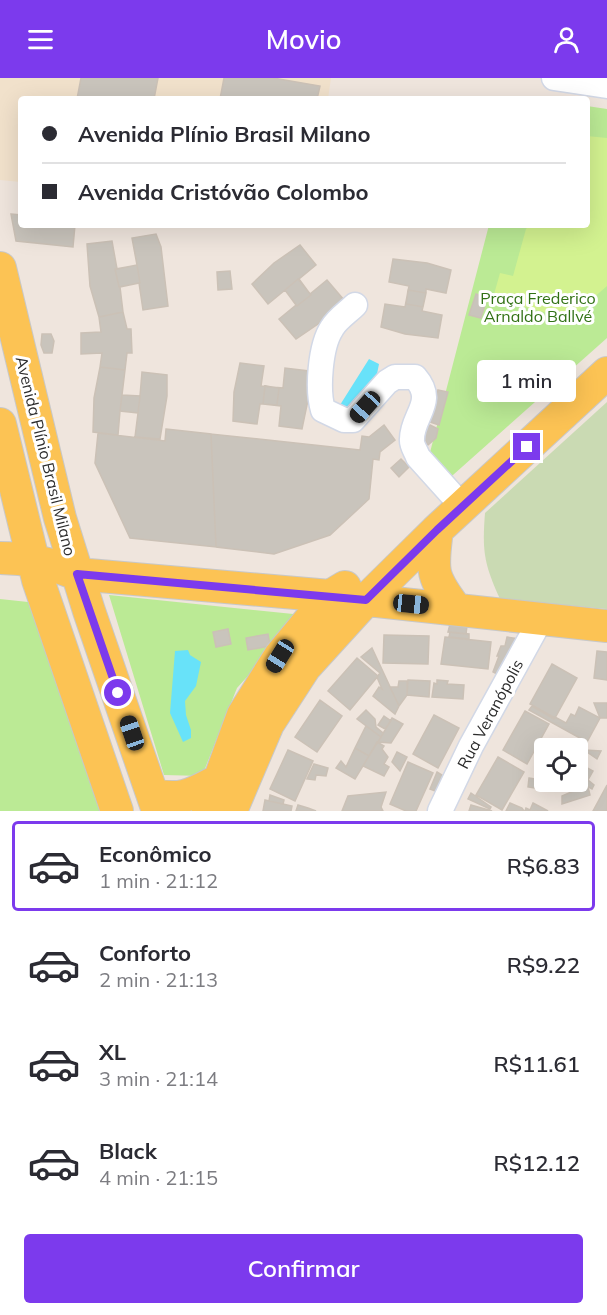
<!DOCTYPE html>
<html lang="pt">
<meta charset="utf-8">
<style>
body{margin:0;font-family:Mulish,sans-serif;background:#f7f7f7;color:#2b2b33;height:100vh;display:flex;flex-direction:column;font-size:22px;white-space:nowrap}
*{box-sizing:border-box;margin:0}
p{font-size:20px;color:#7c7c81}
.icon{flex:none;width:33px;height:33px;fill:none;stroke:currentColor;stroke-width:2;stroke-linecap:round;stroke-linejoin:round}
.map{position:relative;height:733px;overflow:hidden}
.side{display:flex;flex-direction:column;background:#fff;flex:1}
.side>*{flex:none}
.guide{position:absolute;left:18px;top:18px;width:572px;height:132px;border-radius:6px;box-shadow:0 6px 24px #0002;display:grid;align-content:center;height:132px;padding:0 24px;background:#fff}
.fabs{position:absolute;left:534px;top:660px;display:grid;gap:12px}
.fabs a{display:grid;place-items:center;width:54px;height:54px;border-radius:6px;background:#fff;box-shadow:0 6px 24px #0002;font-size:30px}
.end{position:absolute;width:27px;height:27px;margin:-14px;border:8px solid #7c3aed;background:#fff;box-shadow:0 0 0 3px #fff}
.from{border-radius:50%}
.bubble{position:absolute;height:42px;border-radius:6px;background:#fff;box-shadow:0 6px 24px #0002;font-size:20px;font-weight:600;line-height:42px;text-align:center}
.car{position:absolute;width:18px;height:36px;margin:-18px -9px;border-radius:8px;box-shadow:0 0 4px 2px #0007;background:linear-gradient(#222 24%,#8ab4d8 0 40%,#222 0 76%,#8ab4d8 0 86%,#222 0)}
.guide b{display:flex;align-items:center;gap:21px;height:57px;font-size:22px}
.guide b+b{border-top:2px solid #e1e1e2}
.guide i{width:15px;height:15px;background:#2b2b33}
ul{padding:10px 0 0;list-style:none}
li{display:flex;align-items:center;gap:18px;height:90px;margin:0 12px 9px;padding:0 12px;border:3px solid transparent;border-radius:6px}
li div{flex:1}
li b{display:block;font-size:22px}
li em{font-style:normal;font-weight:600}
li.active{border-color:#7c3aed}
li>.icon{width:54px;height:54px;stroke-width:1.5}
.button{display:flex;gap:12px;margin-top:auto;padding:12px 24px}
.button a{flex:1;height:69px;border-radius:6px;background:#7c3aed;color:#fff;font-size:24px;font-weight:600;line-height:69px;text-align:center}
header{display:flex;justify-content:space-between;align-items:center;height:78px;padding:0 24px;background:#7c3aed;color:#fff;font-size:27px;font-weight:600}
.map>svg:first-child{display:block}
</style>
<header><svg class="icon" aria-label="menu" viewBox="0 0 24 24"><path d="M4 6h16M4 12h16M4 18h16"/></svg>Movio<svg class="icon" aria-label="person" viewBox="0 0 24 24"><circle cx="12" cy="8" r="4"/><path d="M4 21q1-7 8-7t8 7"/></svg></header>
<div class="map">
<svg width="607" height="733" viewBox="0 0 607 733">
<rect width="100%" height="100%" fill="#efe5dd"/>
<!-- education -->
<path fill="#f1e1cb" d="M0,0H331L328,21H21V104L0,102Z"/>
<!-- green -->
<path fill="#bbea95" d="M587,28L607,31V260L444,405L427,386L489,147H586Z
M109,517L303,537L237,610L202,698L164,697Z
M0,521L28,524L103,733H0Z"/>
<!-- cemetery -->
<path fill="#cadab3" d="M607,324V531L500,521C484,486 482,473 485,435Z"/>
<!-- pitch -->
<path fill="#d3f290" d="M587,58L607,60V208L569,241L493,220L500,195L513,198L526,151L530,147H586Z"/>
<!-- water -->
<path fill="#68e2f9" d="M369,281L379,286L376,301L350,333L340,327Z
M188,572L190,577L201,584L196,608L185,623L186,637L191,652V660L183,664L170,635L175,573Z"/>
<!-- building -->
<path fill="#c9c4bc" stroke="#cbc1b6" stroke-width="1.5" d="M81,0H158L154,21H77Z
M224,0H273L320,8L317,21H220Z
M11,136L21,137V147H75L73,169L16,163Z
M156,156L161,169L168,228L143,232L139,205L120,209L123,234L99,239L90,208L87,166L112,163L117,191L137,187L132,160Z
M300,167L316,187L299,201L310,216L327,202L344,222L321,244L296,261L279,241L296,227L285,212L268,226L252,206L274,185Z
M393,181L427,185L451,192L446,215L426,211V215L422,233L442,237L438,260L405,256L381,249L385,226L405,229L409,208L389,204Z
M137,187L140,205L119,209L115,191Z
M230,193L232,211L218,212L217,194Z
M298,201L311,217L297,228L285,212Z
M408,212L426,215L423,229L406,226Z
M476,216L487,220L481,240L469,237Z
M123,234L127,251H131L132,275H127L125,292L100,289L102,275L81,276V255L101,254L99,239Z
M42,256H51L54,263L52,275H44L41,267Z
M240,285L264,288L261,308L283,310L285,290L309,293L308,322L302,351L279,348L281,328L263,326H260L257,346L233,343L234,314Z
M100,289L125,292L122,317L140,318L142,294L167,297V318L160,361L135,359L138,335L120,333L118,357L93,354L94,320Z
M265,308L279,310L277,327L263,326Z
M438,312L448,314L439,347L430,344Z
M122,317L140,318L138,335L120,333Z
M384,347L395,362L380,374L379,382L373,381L369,421L330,457L274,476L216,469L211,356L360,372L362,358L369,359Z
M430,347L438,351L436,360L428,367L422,359L423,353Z
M166,351L211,356L216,469L130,460L95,385L98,355L165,363Z
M401,381L409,389L399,399L391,390Z
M450,546L467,548L466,556L448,554Z
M228,551L231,566L216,569L213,554Z
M450,554L469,556V561L449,559Z
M268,556L270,568L248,572L246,560Z
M384,557L429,558L428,586L383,585Z
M445,559L491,564L488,591L441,586Z
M507,559L520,561L501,598L493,594L499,578H497L501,568H505Z
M372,570L399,628L395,636L373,618L379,609L382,611L377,599L380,595L361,579Z
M597,573L607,574V602L594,600Z
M357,580L378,598L350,632L328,613Z
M552,586L577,600L555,640L530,626Z
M408,602L430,603L429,619L407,617Z
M437,602L448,603L447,606L464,607L463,621L432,619L434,605L437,606Z
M399,603H407V617L399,628L390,609H398Z
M320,622L342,638L317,674L295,659Z
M594,625H607V640H600Z
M532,628L554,641L555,639L566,645L571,636L575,638L579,629L600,640L587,664L529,632Z
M366,632L375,641L376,649L383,655L381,659L357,641Z
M525,633L549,646L527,686L503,672Z
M434,637L459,650L438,690L413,676Z
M384,638L391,643L385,651L378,647Z
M392,640L403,646L391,665L378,664Z
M366,648L381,659L369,678L355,670Z
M579,660L587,664L578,684V670H574Z
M543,661L566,663L563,669L567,670H548L543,668L542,669L539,668Z
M377,664L384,668L382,671L388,679L384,686L389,689L384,698L363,688Z
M355,670L369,678L355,701L336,690L341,683L346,689Z
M288,672L313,683L295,723L270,711Z
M584,672L601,673L597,681Z
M397,674L407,679L400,693L392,684Z
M498,679L524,694L502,732L476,717Z
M408,684L433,695L416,733H406L390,726Z
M314,686L328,690L326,698L316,697L315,702L307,701Z
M580,686L593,693L588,702L594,707L592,711L578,703V691Z
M437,694L445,699L438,714L430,711Z
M529,700L542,702L540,711L528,709Z
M578,703L588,709L590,717L562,726V718L576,712L567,707L569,704Z
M553,704H569L565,713L552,706Z
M607,707V733H593Z
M386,714L381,729L383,733H342L348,718Z
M471,715L491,729L490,731L468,721Z
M270,717L284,722L283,726L269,723Z
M265,722L292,728L291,733H263Z
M510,725L522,730L524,733H506Z
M533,725L548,733H525L526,730L530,732Z
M298,727L308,730L316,733H296Z
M471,727L492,733H469Z"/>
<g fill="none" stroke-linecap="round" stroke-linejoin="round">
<!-- minor casing -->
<g stroke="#d2d8e6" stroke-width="27">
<path id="minor" d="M554,0L607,8
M355,227C348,234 337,241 332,250C320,268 317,312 323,332L344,342H353L387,304L395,299H415C437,324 412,337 412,361C411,367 416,373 418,379L463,429
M440,733L471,668L541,541"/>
</g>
<!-- major casing -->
<g stroke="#c8c8c8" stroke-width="34">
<path id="major" d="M0,190L60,440L89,533L158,733
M0,346L38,502L117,733
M437,452C432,492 430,497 456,531
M0,480C28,480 51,485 77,496L330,518L607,548
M153,717C184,723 192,716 219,702
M208,733L243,637L280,578L330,518L345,509
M231,733L268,646L305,589L366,522L437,452L607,295"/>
</g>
<!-- minor -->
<use href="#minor" stroke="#fff" stroke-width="24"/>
<!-- major -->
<use href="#major" stroke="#fcc354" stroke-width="32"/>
</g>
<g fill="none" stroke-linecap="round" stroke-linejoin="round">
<!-- route -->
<path stroke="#7c3aed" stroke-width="8" d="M118,615L77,496L366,522L437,452L527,369"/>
</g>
<g text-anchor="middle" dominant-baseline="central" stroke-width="6" stroke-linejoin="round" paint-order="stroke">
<!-- park labels -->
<g font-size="16" fill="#317114" stroke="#fff">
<text x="538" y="220">Praça Frederico<tspan x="538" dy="18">Arnaldo Ballvé</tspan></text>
</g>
<!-- street labels -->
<g font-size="16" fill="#2c2c2c" stroke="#fff">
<text transform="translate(46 378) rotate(76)">Avenida Plínio Brasil Milano</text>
<text transform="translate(490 636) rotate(-62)">Rua Veranópolis</text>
</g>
</g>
</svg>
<div class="fabs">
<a><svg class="icon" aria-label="locate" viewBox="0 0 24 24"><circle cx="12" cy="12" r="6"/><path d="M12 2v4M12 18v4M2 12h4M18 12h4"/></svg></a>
</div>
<i class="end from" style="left:118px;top:615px"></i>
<i class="end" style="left:527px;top:369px"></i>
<div class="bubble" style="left:477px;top:282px;width:99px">1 min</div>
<i class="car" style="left:365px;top:329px;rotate:222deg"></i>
<i class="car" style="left:411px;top:526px;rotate:96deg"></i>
<i class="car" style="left:280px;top:578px;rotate:212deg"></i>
<i class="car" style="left:132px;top:655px;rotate:341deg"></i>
<div class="guide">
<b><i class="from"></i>Avenida Plínio Brasil Milano</b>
<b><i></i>Avenida Cristóvão Colombo</b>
</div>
</div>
<section class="side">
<ul>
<li class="active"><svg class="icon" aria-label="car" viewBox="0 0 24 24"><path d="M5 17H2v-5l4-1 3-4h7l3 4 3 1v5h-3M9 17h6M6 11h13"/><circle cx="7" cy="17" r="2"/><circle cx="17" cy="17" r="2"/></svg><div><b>Econômico</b><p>1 min · 21:12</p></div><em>R$6.83</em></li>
<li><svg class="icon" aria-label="car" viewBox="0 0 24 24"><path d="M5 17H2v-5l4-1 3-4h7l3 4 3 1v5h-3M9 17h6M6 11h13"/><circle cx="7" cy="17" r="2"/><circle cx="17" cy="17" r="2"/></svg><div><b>Conforto</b><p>2 min · 21:13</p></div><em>R$9.22</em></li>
<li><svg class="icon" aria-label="car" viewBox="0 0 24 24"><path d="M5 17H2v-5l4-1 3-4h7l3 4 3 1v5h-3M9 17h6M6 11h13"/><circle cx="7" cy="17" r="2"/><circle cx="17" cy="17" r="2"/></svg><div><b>XL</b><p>3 min · 21:14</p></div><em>R$11.61</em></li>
<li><svg class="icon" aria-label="car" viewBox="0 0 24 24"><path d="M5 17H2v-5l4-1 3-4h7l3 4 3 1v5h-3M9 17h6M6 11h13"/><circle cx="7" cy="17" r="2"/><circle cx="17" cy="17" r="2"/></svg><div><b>Black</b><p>4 min · 21:15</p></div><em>R$12.12</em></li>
</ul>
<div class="button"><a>Confirmar</a></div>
</section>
